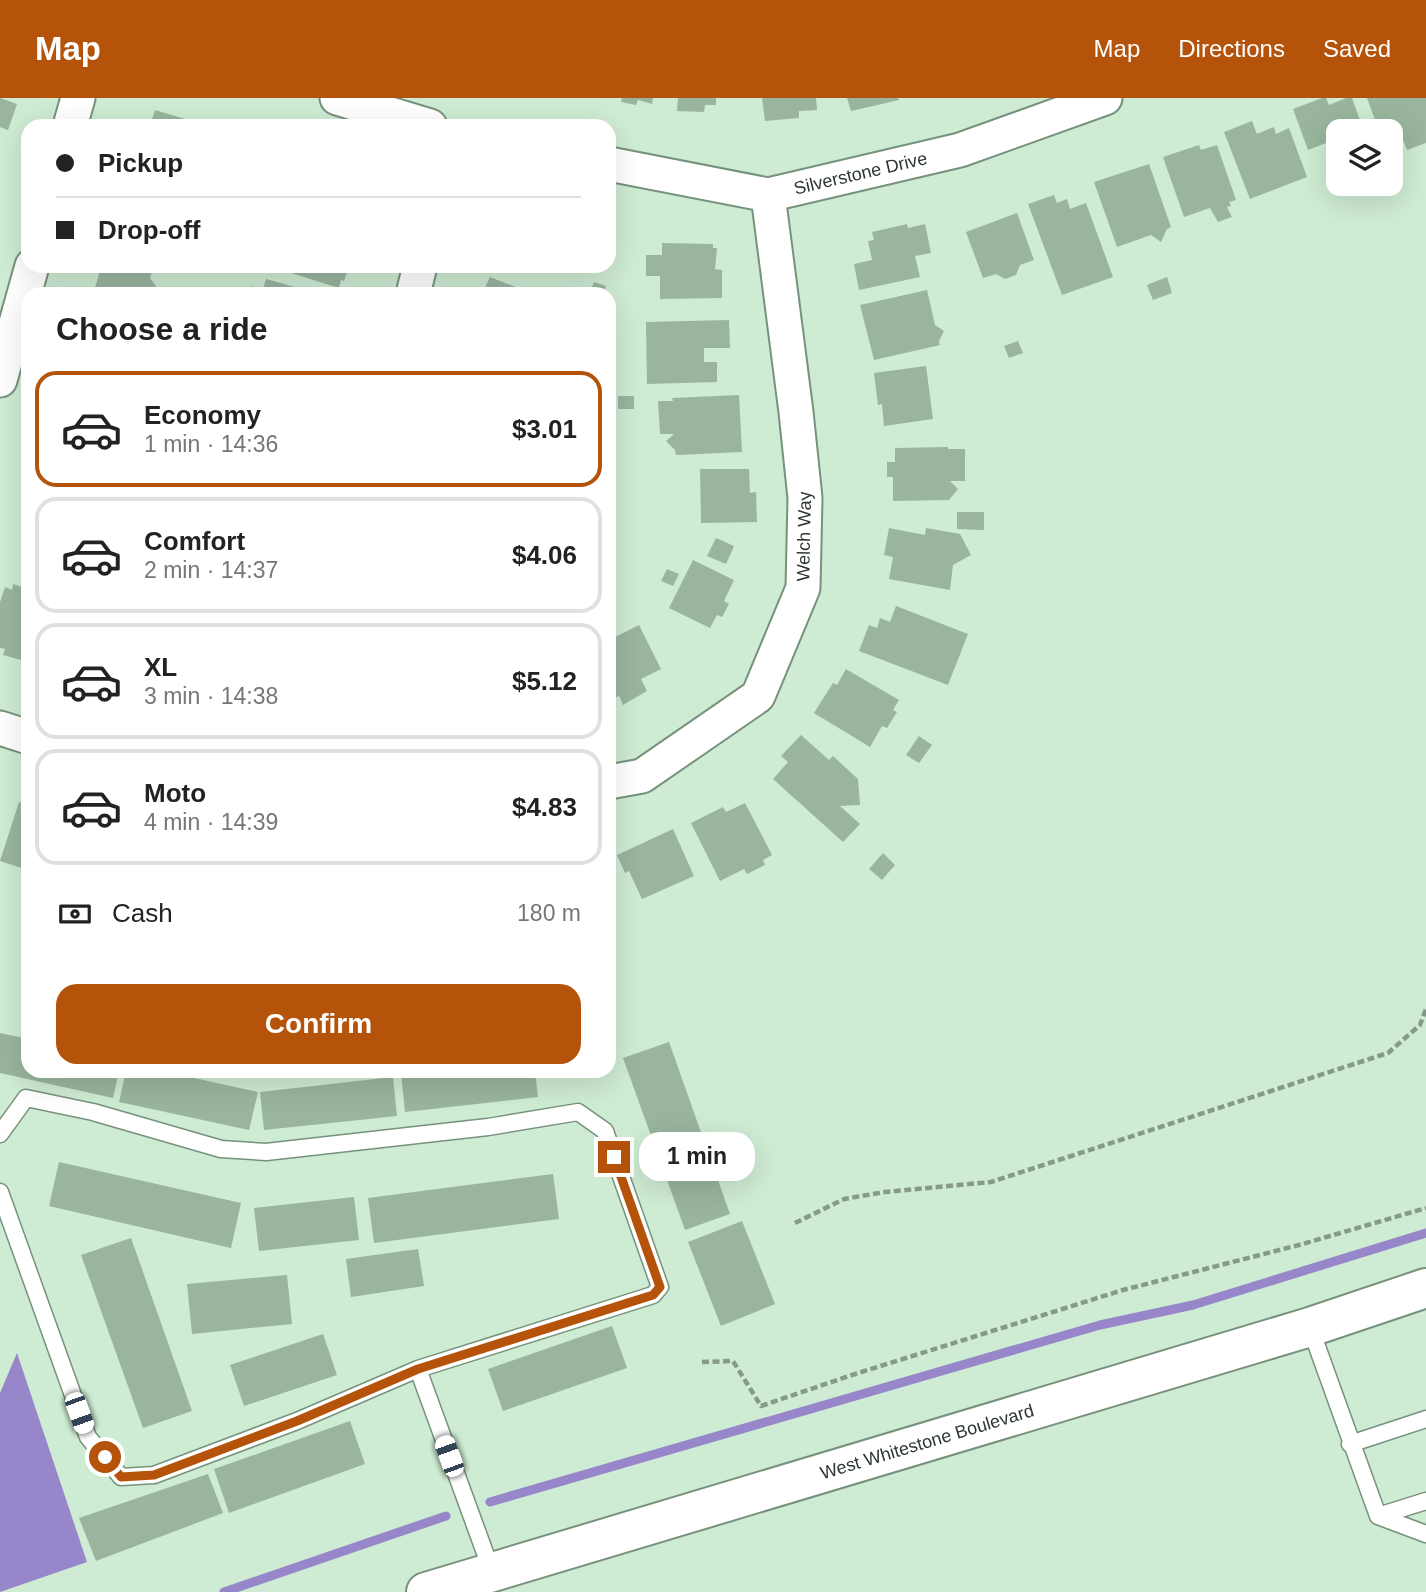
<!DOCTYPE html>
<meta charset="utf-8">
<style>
body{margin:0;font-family:Helvetica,sans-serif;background:#f6f6f6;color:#222;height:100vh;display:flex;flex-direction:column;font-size:26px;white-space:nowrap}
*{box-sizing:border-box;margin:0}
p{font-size:23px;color:#767676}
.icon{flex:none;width:38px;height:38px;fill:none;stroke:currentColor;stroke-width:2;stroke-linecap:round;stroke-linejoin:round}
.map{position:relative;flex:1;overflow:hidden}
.sheet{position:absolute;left:21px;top:189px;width:595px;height:791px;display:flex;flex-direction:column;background:#fff;border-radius:21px;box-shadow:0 7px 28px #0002}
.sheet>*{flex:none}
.hud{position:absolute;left:21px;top:21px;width:595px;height:154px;border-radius:21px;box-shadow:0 7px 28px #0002;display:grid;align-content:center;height:154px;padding:0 35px;background:#fff}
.tools{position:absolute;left:1326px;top:21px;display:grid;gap:14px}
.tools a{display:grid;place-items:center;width:77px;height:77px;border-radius:14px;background:#fff;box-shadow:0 7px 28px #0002;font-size:35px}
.end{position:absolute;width:32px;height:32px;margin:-16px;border:9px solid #b45309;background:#fff;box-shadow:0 0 0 4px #fff}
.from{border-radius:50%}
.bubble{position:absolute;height:49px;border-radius:21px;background:#fff;box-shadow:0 7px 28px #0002;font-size:23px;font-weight:800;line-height:49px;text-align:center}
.car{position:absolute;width:21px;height:42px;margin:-21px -10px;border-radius:9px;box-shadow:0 0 5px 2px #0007;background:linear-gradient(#fff 24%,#345 0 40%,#fff 0 76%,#345 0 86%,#fff 0)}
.hud b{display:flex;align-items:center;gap:24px;height:66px;font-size:26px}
.hud b+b{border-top:2px solid #e0e0e0}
.hud i{width:18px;height:18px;background:#222}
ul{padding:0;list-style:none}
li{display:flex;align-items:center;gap:21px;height:116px;margin:0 14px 10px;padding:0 21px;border:4px solid #e0e0e0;border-radius:21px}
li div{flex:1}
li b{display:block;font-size:26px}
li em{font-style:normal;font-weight:800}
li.active{border-color:#b45309}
li>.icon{width:63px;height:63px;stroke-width:1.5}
h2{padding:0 35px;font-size:32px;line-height:84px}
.pay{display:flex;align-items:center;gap:18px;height:77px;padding:0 35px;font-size:26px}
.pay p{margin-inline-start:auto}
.cta{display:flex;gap:14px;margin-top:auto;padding:14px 35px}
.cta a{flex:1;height:80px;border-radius:21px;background:#b45309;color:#fff;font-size:28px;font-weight:800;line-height:80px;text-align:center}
header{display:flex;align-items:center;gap:42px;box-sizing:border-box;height:98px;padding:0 35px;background:#b45309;color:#fff}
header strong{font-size:33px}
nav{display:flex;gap:38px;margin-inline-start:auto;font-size:24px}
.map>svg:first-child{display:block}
</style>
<header>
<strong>Map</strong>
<nav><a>Map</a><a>Directions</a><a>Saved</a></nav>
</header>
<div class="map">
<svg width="1426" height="1494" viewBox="0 0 1426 1494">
<rect width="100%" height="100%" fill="#ceebd3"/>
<!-- water -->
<path fill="#9786c9" d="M17,1255L87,1464L0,1494V1295Z"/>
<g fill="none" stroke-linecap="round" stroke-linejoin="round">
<!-- stream -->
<path stroke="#9786c9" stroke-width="9" d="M490,1404L1100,1227L1193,1207L1426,1135
M224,1494L446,1418"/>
</g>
<!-- building -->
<path fill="#99b59e" d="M0,0L17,6L8,32L0,29Z
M622,0H653L652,6L638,2L636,7L621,4Z
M678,0H716V7H705L704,14L677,13Z
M762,0H816L817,12L799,13V20L765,23Z
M847,0H898L899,2L851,13Z
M1322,0H1326L1329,7L1346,0H1352L1363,31L1357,33H1339V40L1308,52L1293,11Z
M1367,0H1426V45L1407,52L1401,37L1391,41V33H1379Z
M155,12L205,27V28H150Z
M1252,23L1257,36L1274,29L1276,36L1289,30L1307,79L1250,101L1224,34Z
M1199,47L1201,52L1217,47L1236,102L1229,104L1231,108L1227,109L1232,119L1218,124L1210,110L1184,119L1163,59Z
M1149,66L1171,129L1167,131L1161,144L1151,137L1117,149L1094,84Z
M1054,97L1057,105L1067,101L1070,111L1086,105L1113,179L1062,197L1028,106Z
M1017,115L1034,162L1020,167L1016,177L1005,181L996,176L983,180L966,134Z
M907,126L908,130L925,126L931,155L915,158L920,179L859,192L854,166L872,162L868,143L874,142L872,134Z
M662,145L713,146V150H717L715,171L722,172V200L660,201V178H646V157H662Z
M98,168H154L150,180L158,191L157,196H93L100,173L97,172Z
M349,168L344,183L341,182L339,190L272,169Z
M490,179L533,196H482Z
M1167,179L1172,195L1153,202L1147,187Z
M266,181L317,195L316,196H249L250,188L263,191Z
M594,184L606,188L603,196H589Z
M927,192L935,227L944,233L939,243L940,247L874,262L860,207Z
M729,222L730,250H704V264H717V284L647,286L646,224Z
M1018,243L1023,255L1009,260L1004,248Z
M926,268L933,321L884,328L882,306L878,307L874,275Z
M739,297L742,354L676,357L675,352L666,343L674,336H660L658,303H673L672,300Z
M618,298H634V311H618Z
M948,349V351H965V383H950L958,391L949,402L893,403V379H887V364H895V350Z
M700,371H749L750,395L756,394L757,424L701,425Z
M957,414H984V432L957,431Z
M889,430L925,437L926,430L960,436L971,457L953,467L950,492L889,481L893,459L884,457Z
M716,440L734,448L726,466L707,458Z
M693,462L734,482L724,503L729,506L722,519L717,517L710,530L669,510Z
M667,471L679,476L673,488L661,483Z
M13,486L28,491V564L3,557L5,551L0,550V504L5,489L12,492Z
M896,508L968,536L948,587L859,553L869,527L877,530L880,520L890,524Z
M639,527L661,571L641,581L647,593L623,607L619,598L615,600L609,588V542Z
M846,571L899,602L893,612L897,614L887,630L882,628L870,649L814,615L833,585L837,587Z
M801,637L829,662L833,658L858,681L860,707L840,708L860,726L843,744L773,681L788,664L781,658Z
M919,638L932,647L919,665L906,657Z
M19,704L28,707V772L0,763Z
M745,705L772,757L763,762L765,767L747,776L744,771L720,783L691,725L723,709L726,714Z
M673,731L694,778L642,801L629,773L625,775L617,757Z
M883,755L895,767L882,782L869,771Z
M0,935L28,941V973H119L113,1000L0,975Z
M669,944L730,1116L685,1132L623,960Z
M126,973H162L258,994L249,1032L119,1004Z
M421,973H535L538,999L405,1014L401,975Z
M393,979L397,1018L264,1032L260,994Z
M59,1064L241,1105L231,1150L49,1108Z
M553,1076L559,1121L374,1145L368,1100Z
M354,1099L359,1142L259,1153L254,1110Z
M742,1123L775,1206L721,1228L688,1144Z
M131,1140L192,1313L143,1330L81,1157Z
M418,1151L424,1188L351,1199L346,1161Z
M287,1177L292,1226L192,1236L187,1186Z
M612,1228L627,1270L503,1313L488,1271Z
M323,1236L337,1277L244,1308L230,1267Z
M350,1323L365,1366L229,1415L214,1371Z
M208,1376L223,1415L96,1463L79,1420Z"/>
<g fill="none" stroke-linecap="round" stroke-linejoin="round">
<!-- service casing -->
<g stroke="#77927c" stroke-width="19">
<path id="service" d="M0,1036L26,1000L93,1014L221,1051L266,1054L488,1029L578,1014L605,1033L660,1189L653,1197L418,1271L297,1323L154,1377L121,1379L88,1339L0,1094
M1310,1229L1378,1418L1426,1436
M418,1271L492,1474
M1350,1346L1426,1321
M1378,1418L1426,1403"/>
</g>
<!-- minor casing -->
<g stroke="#77927c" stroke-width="37">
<g id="minor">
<path d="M337,0L430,28"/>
<path d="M70,28L78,0"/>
<path id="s1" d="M609,66L768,97L960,52L1105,0"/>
<path d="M413,196L420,168"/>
<path d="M0,282L32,168"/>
<path d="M0,630L28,639"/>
<path id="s2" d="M609,684L642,678L758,598L803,490L805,400L796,314L768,97"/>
</g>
</g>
<!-- secondary casing -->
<g stroke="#77927c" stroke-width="42">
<g id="secondary">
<path id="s3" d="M426,1494L1310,1229L1426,1190"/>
</g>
</g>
<!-- path -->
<path stroke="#859a88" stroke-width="4.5" stroke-dasharray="7 3.5" stroke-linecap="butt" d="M795,1125L844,1101L885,1094L991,1084L1388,955L1420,927L1426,911
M702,1264L733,1263L761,1308L855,1276L1123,1192L1299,1147L1426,1110"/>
<!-- service -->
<use href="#service" stroke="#fff" stroke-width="16"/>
<!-- minor -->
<use href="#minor" stroke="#fff" stroke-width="33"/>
<!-- secondary -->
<use href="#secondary" stroke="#fff" stroke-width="38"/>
</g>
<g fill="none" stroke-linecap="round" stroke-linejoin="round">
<!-- route -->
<path stroke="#b45309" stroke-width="9" d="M105,1359L121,1379L154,1377L297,1323L418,1271L653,1197L660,1189L614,1059"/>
</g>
<g text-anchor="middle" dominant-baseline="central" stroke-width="6" stroke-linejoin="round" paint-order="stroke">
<!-- street labels -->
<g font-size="18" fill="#2c372e" stroke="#ceebd3">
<text stroke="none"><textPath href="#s1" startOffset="257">Silverstone Drive</textPath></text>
<text stroke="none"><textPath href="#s2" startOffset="343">Welch Way</textPath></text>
<text stroke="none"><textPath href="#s3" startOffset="523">West Whitestone Boulevard</textPath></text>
</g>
</g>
</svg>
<div class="tools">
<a><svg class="icon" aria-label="layers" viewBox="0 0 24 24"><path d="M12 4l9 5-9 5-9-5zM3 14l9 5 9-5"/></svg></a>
</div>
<i class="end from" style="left:105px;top:1359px"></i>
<i class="end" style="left:614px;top:1059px"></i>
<div class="bubble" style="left:639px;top:1034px;width:116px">1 min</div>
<i class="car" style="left:79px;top:1315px;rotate:160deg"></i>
<i class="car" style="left:449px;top:1358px;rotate:340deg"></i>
<div class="hud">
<b><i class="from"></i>Pickup</b>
<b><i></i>Drop-off</b>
</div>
<section class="sheet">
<h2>Choose a ride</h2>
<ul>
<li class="active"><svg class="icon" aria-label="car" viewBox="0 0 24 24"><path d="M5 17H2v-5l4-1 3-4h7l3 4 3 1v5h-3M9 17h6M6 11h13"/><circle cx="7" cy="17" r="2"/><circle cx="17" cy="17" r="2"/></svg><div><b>Economy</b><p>1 min · 14:36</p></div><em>$3.01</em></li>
<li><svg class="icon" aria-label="car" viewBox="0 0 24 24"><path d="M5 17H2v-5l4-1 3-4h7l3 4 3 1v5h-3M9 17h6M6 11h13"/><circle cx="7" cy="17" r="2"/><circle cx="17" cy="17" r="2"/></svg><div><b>Comfort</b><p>2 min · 14:37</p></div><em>$4.06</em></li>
<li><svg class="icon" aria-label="car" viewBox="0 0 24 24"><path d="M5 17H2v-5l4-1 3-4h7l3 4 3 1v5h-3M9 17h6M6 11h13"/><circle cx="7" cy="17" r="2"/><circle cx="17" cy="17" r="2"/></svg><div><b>XL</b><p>3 min · 14:38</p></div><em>$5.12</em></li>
<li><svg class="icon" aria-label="car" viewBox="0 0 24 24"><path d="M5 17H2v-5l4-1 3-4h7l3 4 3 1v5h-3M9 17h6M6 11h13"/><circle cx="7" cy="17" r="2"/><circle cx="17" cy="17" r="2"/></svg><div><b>Moto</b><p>4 min · 14:39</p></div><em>$4.83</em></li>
</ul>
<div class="pay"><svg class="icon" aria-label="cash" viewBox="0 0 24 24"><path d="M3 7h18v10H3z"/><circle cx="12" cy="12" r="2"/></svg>Cash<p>180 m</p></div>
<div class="cta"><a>Confirm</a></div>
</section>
</div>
